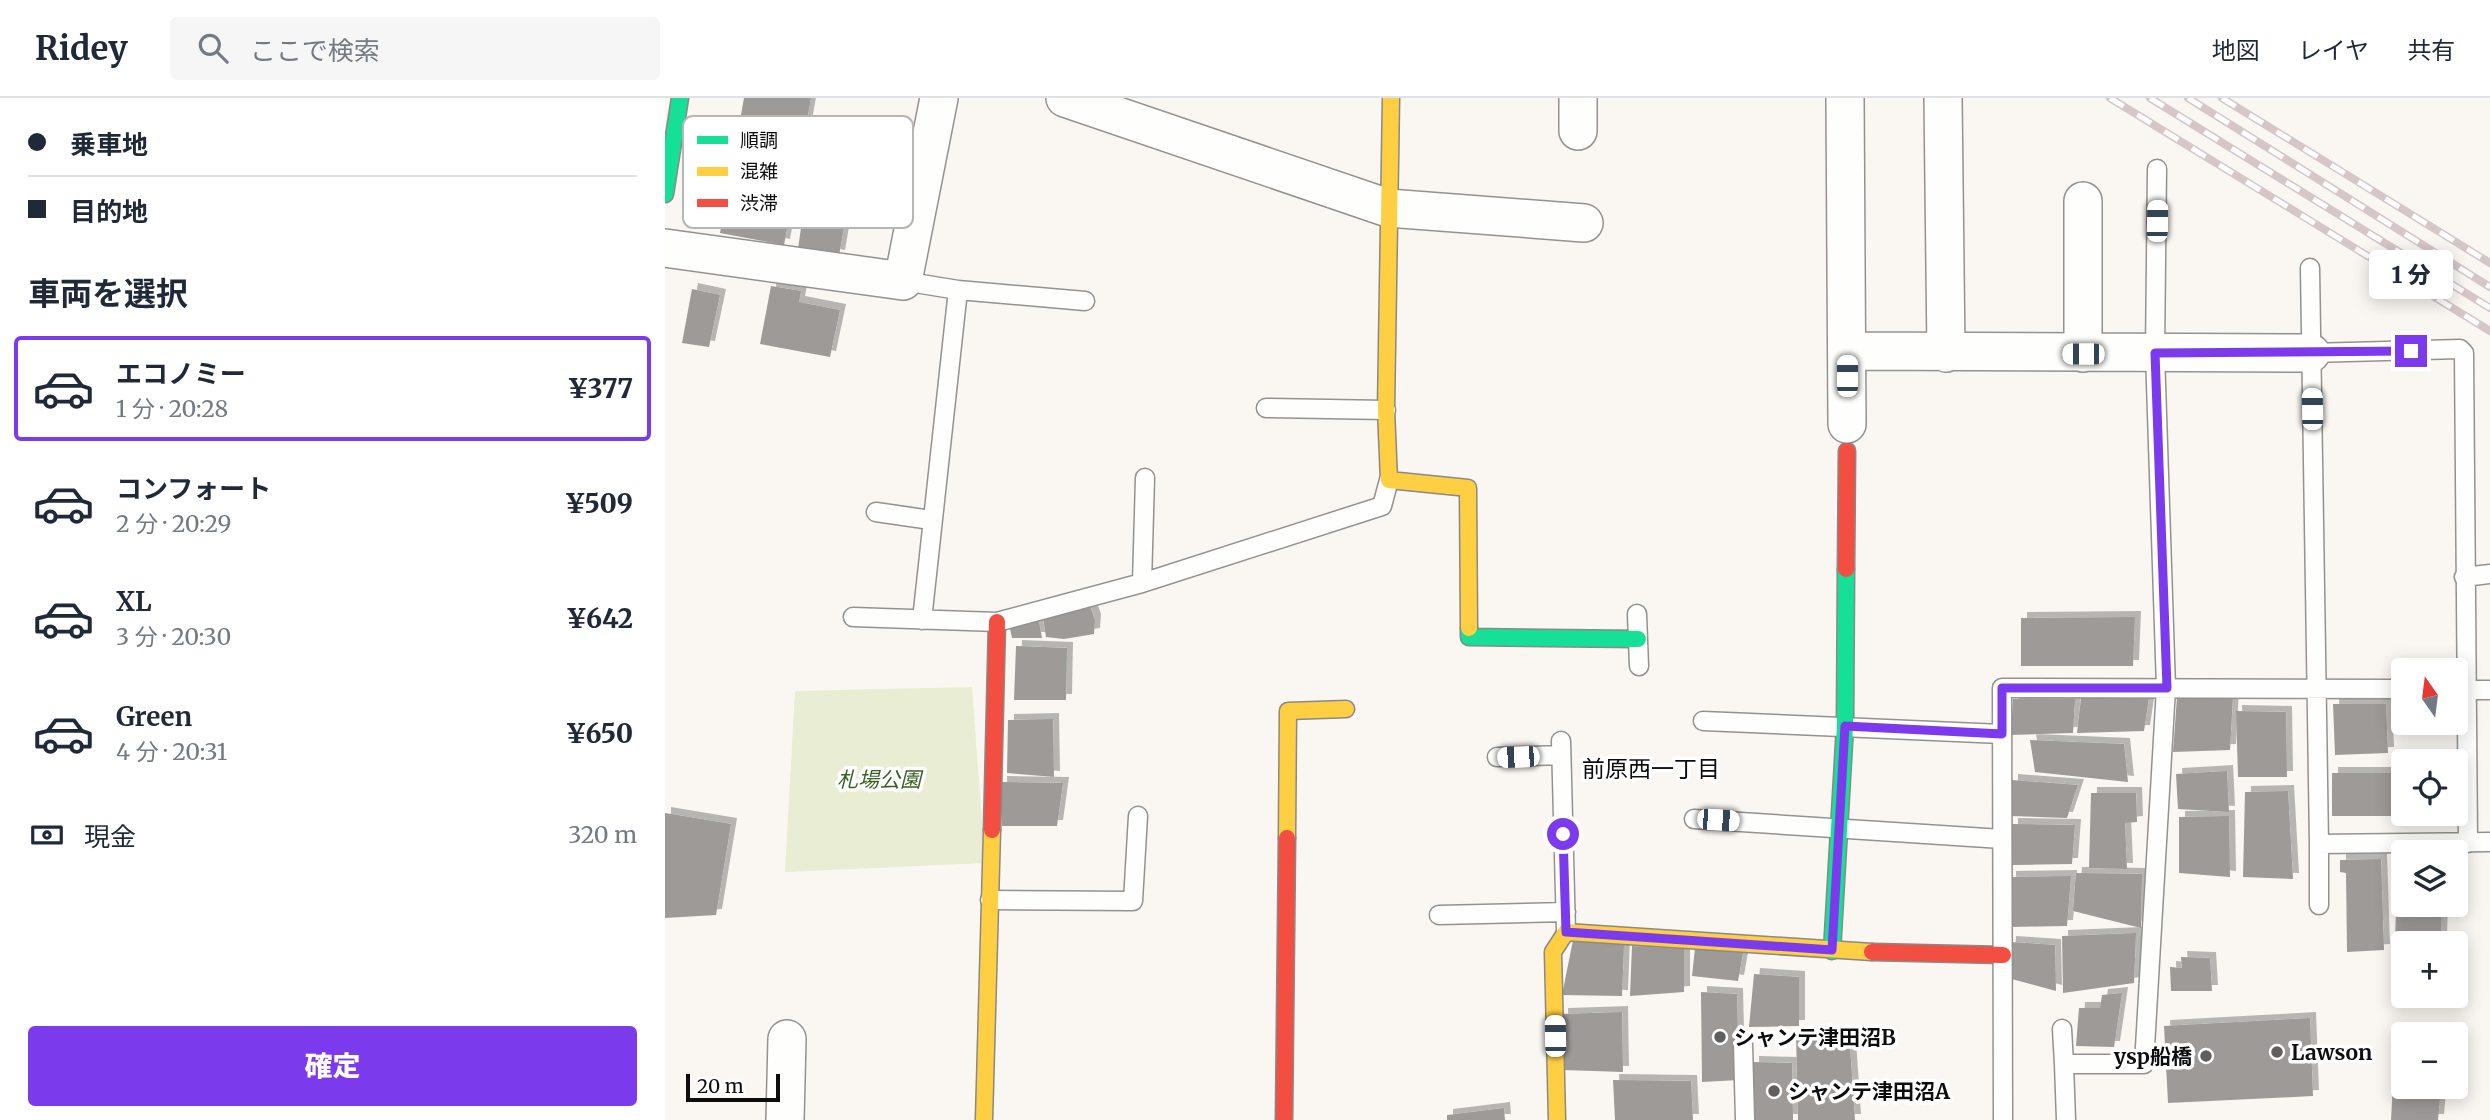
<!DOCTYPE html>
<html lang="ja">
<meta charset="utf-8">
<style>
body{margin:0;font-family:Merriweather,"Noto Sans JP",serif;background:#f6f6f7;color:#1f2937;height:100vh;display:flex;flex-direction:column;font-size:26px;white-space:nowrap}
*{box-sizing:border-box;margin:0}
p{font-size:23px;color:#747a83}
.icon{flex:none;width:38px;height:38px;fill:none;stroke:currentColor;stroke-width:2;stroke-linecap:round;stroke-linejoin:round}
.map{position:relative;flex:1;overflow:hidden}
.drawer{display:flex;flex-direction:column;background:#fff;width:665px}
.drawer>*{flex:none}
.guide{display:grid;align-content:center;height:154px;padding:0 28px;background:#fff}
.needle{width:46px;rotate:346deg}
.buttons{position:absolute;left:1726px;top:560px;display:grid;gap:14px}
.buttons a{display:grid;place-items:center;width:77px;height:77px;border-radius:7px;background:#fff;box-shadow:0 4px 18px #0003;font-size:35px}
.scale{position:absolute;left:21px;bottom:18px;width:94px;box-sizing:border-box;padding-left:7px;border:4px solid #0d0d0d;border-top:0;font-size:19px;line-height:24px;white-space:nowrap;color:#0d0d0d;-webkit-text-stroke:5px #fff;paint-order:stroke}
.end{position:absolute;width:32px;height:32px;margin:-16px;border:9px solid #7c3aed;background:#fff;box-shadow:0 0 0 4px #fff}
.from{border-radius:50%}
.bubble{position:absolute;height:49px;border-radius:7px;background:#fff;box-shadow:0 4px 18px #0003;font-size:23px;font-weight:800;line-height:49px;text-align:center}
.car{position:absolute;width:21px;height:42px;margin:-21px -10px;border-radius:9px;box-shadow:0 0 5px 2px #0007;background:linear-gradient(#fff 24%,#345 0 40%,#fff 0 76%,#345 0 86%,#fff 0)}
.guide b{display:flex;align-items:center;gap:24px;height:66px;font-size:26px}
.guide b+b{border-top:2px solid #e0e1e3}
.guide i{width:18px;height:18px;background:#1f2937}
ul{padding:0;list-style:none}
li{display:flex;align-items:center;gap:21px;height:105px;margin:0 14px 10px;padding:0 14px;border:4px solid transparent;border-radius:7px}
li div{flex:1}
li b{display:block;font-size:26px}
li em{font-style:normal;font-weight:800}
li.selected{border-color:#7c3aed}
li>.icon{width:63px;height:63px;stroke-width:1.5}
h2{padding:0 28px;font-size:32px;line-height:84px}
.pay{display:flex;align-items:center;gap:18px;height:77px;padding:0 28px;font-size:26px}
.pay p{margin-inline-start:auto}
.action{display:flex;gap:14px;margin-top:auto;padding:14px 28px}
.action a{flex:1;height:80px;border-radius:7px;background:#7c3aed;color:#fff;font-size:28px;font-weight:800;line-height:80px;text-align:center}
header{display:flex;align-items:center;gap:42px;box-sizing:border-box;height:98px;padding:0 35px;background:#fff;border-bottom:2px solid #e0e1e3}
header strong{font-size:33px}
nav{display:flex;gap:38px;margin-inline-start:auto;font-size:24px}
.search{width:490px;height:63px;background:#f6f6f7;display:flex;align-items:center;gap:18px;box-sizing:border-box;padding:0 24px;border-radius:7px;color:#747a83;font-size:26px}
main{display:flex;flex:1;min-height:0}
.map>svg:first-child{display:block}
</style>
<header>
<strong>Ridey</strong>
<div class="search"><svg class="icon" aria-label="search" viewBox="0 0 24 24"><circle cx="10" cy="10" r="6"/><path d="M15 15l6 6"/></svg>ここで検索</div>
<nav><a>地図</a><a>レイヤ</a><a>共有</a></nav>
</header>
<main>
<section class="drawer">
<div class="guide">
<b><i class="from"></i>乗車地</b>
<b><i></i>目的地</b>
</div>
<h2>車両を選択</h2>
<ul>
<li class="selected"><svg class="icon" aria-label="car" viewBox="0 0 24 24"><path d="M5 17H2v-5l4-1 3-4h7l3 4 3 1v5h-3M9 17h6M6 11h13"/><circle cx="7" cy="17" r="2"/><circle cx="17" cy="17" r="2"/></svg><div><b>エコノミー</b><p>1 分 · 20:28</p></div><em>¥377</em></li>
<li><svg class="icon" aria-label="car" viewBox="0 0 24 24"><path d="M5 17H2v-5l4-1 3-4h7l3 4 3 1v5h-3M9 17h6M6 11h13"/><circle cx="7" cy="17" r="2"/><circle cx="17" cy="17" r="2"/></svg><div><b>コンフォート</b><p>2 分 · 20:29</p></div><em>¥509</em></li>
<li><svg class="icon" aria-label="car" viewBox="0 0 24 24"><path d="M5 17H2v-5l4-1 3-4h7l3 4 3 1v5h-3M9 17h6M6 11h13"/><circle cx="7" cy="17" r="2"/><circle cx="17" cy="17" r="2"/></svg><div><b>XL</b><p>3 分 · 20:30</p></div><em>¥642</em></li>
<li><svg class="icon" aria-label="car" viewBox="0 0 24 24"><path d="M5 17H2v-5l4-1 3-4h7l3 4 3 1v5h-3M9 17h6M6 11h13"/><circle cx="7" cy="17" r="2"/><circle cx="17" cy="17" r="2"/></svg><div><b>Green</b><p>4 分 · 20:31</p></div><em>¥650</em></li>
</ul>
<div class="pay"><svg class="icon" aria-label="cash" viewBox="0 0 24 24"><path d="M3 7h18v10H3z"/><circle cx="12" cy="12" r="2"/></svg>現金<p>320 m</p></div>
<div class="action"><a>確定</a></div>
</section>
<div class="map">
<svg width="1825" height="1022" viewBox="0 0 1825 1022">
<defs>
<filter id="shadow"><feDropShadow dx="6" dy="-6" stdDeviation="0" flood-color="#0004"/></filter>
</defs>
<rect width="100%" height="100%" fill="#faf7f2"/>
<!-- green -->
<path fill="#e8edd3" d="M307,589L320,765L120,774L130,593Z"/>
<!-- building -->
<path fill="#9d9a98" filter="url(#shadow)" d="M79,0H146L119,147L55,135Z
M137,123L179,129L174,158L133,151Z
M106,188L136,193L134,204L175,212L165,259L95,246Z
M27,191L55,197L44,249L17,245Z
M425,508L430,522L429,536L399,541L381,539L378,519Z
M373,518L377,540H347L344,526Z
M1470,519L1468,568H1356V520Z
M351,548L402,550L401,602H349Z
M1568,597L1565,652L1508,654L1512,599Z
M1484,599L1479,633L1412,635L1416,600Z
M1348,601H1410L1408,635L1346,637Z
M1668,606H1721L1723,655L1670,657Z
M1571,613L1621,614L1622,679H1573Z
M388,621L389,679L342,675L343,622Z
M1365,642L1459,646L1463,684L1370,674Z
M1562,673L1564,714L1513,711L1511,676Z
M1667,675H1738V716L1760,718H1667Z
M1347,682L1413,687L1402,720L1346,718Z
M336,684L398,685L392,728H337Z
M1623,693L1628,781L1578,779L1580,694Z
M1426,695H1471L1472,724L1460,725L1462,771L1424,770Z
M0,715L66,726L51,817L0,820Z
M1564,718L1565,779L1514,775V719Z
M1347,726L1410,727L1407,766L1347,767Z
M1716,761L1719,852L1682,854L1681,775L1675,774V762Z
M1732,762H1738V807H1777L1776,845H1738V849H1730Z
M1411,775L1477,776L1476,830L1408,813Z
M1406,778L1402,828L1345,829V779Z
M1471,835L1469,885L1398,895L1397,838Z
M908,842L959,846L957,898L897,897Z
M1345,844L1390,847L1391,893L1343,880Z
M967,848L1019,851V894L965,898Z
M1030,850L1078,855L1073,883L1027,878Z
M1516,859L1545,860L1547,893H1506L1505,869L1517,870Z
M1089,876L1134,879V928L1084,929Z
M1036,894L1072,896L1074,982L1037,984Z
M1457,895L1449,949L1411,948L1414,910H1435L1437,897Z
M957,914L958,974L898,972L897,916Z
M1645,920L1648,998L1503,1005L1499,928Z
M1184,934L1190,1022H1133L1131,935Z
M1088,964L1127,965L1128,1022H1090Z
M1729,965H1738V989H1776L1773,1022H1726Z
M948,982L1026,983L1028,1022H950Z
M839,1010L840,1022H782V1017Z"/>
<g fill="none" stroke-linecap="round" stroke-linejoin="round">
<!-- lane casing -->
<g stroke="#949290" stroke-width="21">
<path id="lane" d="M1645,170L1654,746L1825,744
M238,183L293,192L257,522
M293,192L420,203
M1646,255L1795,251L1799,255L1803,745
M601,310L721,312
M211,414L266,422
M1799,479L1825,476
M477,485L480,380
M972,516L974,568
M188,519L332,524L477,485L717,408L724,382
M1790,592H1825
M1038,623L1337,636
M896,643L901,834
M832,659L896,657
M1029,721L1337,741
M325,802L468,803L473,718
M1654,807V746
M774,817L901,814
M1397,931L1399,966
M1078,946L1080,1022
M1338,1022L1337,590L1738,591
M1401,1022L1399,966H1479L1501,590L1490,255L1492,71"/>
</g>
<!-- street casing -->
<g stroke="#949290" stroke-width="40">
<path id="street" d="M400,0L723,110L919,125
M1180,0L1182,326
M1278,0L1281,255
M913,33V0
M1418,103V255
M0,150L238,183L274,0
M1183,253L1646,255
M120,1022L122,941"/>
</g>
<!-- fast casing -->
<g stroke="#8a8987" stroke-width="19">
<path id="fast" d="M0,96L15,0
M804,530V539L973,541
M1167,853L1180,628L1181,471"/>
</g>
<!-- slow casing -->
<g stroke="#8a8987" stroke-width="19">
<path id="slow" d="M726,0L721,312L724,382L803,390L804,530
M622,740L623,613L681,611
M319,1022L327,732
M892,1022L888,854L901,834L1207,854"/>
</g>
<!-- jam casing -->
<g stroke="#8a8987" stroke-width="19">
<path id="jam" d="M1181,471L1182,353
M327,732L332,524
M1207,854L1338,857
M619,1022L622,740"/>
</g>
<!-- lane -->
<use href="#lane" stroke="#fefefd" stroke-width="18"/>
<!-- street -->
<use href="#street" stroke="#fefefd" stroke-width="37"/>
<!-- fast -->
<use href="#fast" stroke="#16e098" stroke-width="16"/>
<!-- slow -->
<use href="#slow" stroke="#ffcf43" stroke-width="16"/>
<!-- jam -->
<use href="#jam" stroke="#f24e42" stroke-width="16"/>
<!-- rail casing -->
<g stroke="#d5c6c8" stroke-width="8">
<path id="rail" d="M1445,0L1825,233
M1485,0L1825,210
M1523,0L1825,189
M1557,0L1825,165"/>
</g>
<!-- rail -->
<use href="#rail" stroke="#fff" stroke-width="5" stroke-dasharray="16" stroke-linecap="butt"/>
</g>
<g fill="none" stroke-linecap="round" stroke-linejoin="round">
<!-- route -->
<path stroke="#7c3aed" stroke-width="9" d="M898,736L901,834L1167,852L1180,628L1337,636V590H1502L1490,255L1746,253"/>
</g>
<!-- markers -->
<g fill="#605f5d" stroke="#fff" stroke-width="2.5">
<circle cx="1055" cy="939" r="7"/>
<circle cx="1612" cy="954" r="7"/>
<circle cx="1541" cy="958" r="7"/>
<circle cx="1109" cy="993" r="7"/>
</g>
<g text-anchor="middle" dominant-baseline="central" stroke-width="7" stroke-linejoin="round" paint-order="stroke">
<!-- park labels -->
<g font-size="21" font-style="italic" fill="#3b5f23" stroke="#fff">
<text x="214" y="681">札場公園</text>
</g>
<!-- poi labels -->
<g font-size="21" font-weight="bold" fill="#0d0d0d" stroke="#fff" text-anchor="start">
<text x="1069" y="939">シャンテ津田沼B</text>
<text x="1626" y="954">Lawson</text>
<text x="1527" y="958" text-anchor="end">ysp船橋</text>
<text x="1123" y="993">シャンテ津田沼A</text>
</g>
<!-- neighbourhood labels -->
<g font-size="23" fill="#0d0d0d" stroke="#fff">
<text x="986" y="670">前原西一丁目</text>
</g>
</g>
<!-- legend -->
<rect x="18" y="18" width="230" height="112" rx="10" fill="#fff" stroke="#b6b6b6" stroke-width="2"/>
<rect x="32" y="38" width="31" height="8" fill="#16e098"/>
<rect x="32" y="69" width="31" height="9" fill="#ffcf43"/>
<rect x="32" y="101" width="31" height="8" fill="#f24e42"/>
<g font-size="19" fill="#0d0d0d">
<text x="75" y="49">順調</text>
<text x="75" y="80">混雑</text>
<text x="75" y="112">渋滞</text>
</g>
</svg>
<div class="buttons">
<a><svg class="needle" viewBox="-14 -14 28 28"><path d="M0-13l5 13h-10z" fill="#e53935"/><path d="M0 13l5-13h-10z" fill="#747a83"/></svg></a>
<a><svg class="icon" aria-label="locate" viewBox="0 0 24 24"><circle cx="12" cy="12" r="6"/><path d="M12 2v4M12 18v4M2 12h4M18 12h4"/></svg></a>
<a><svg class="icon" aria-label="layers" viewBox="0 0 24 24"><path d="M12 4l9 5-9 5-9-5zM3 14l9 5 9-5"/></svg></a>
<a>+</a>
<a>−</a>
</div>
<div class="scale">20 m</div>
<i class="end from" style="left:898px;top:736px"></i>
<i class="end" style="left:1746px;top:253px"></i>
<div class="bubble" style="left:1704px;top:152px;width:84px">1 分</div>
<i class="car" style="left:1492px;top:123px;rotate:1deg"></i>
<i class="car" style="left:1418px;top:256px;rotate:270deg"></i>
<i class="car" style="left:1182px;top:278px;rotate:0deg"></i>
<i class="car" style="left:1647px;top:311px;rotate:359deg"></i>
<i class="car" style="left:853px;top:659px;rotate:268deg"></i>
<i class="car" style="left:1053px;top:722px;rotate:94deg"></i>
<i class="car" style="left:890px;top:938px;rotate:359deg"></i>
</div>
</main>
